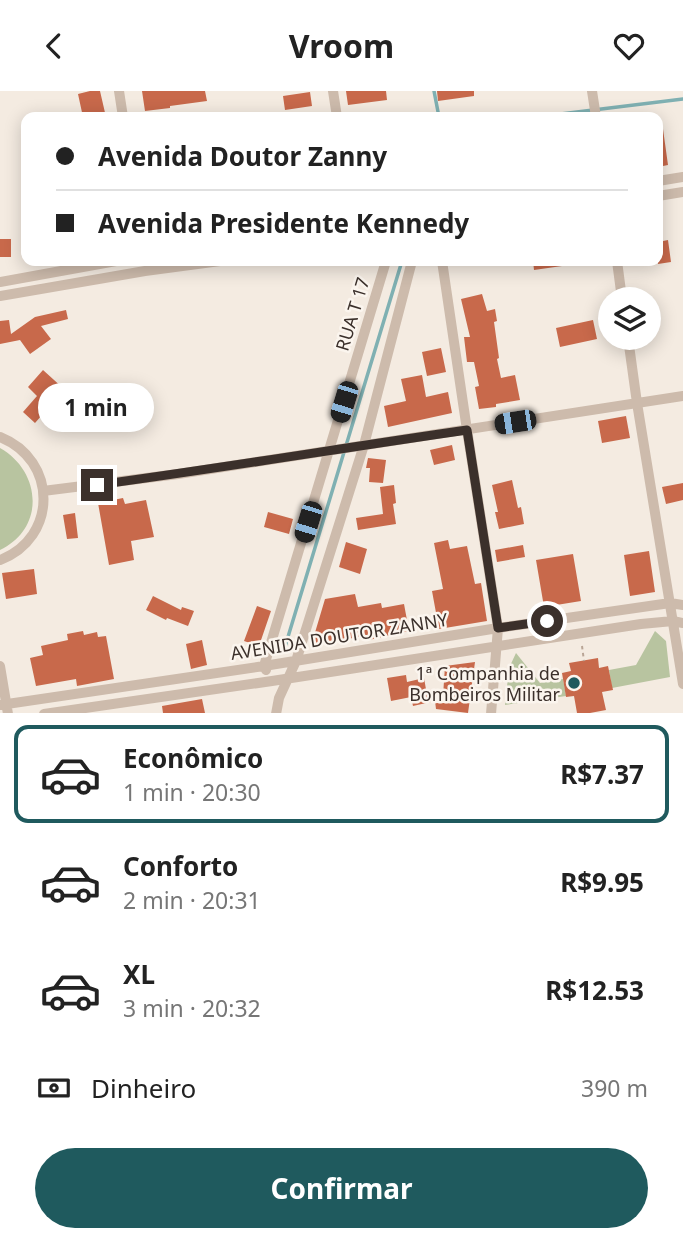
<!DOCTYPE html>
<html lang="pt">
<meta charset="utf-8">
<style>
body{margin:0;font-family:"Noto Sans",sans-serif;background:#f6f6f6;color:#222;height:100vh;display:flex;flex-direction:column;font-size:26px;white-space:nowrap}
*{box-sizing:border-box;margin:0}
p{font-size:23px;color:#767676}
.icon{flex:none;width:38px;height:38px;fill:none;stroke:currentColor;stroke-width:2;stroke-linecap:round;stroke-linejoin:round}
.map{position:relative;height:622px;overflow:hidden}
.drawer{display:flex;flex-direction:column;background:#fff;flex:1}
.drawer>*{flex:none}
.banner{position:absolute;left:21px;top:21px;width:642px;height:154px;border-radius:14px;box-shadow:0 4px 18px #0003;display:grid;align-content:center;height:154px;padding:0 35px;background:#fff}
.controls{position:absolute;left:598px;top:196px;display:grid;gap:14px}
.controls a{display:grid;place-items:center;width:63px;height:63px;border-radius:50%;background:#fff;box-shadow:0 4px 18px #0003;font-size:35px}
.end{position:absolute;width:32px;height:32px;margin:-16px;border:9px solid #3b302b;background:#fff;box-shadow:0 0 0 4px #fff}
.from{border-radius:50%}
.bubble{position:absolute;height:49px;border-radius:24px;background:#fff;box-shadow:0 4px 18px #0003;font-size:23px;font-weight:700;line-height:49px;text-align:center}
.car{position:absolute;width:21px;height:42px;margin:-21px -10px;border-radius:9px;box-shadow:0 0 5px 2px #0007;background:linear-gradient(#222 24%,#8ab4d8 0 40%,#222 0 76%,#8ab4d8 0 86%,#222 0)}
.banner b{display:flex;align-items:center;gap:24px;height:66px;font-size:26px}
.banner b+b{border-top:2px solid #e0e0e0}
.banner i{width:18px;height:18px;background:#222}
ul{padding:12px 0 0;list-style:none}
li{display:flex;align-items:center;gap:21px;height:98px;margin:0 14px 10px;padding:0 21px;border:4px solid transparent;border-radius:14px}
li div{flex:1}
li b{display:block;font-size:26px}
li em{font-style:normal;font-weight:700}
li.on{border-color:#1f5a5e}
li>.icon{width:63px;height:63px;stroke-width:1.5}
.pay{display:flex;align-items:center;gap:18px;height:77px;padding:0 35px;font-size:26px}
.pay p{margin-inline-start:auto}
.primary-button{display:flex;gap:14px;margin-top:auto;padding:14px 35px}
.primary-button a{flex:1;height:80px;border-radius:42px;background:#1f5a5e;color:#fff;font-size:28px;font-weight:700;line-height:80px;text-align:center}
header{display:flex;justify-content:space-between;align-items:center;height:91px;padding:0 35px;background:#fff;font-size:32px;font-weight:700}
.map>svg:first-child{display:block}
</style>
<header><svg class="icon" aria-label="back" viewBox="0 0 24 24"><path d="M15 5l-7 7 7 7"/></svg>Vroom<svg class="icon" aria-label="heart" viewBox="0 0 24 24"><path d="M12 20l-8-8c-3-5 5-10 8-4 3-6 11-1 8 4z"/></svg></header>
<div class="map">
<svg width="683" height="623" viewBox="0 0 683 623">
<rect width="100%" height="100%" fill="#f4ebe1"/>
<!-- green -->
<path fill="#b8c4a0" d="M0,357C41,380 46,437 0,459Z
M655,540L666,550L670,586L612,597L609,579L636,574Z
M516,562L540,592L563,588L566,605L505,614L509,577Z"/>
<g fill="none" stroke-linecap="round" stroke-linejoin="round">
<!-- stream -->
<path stroke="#7fb0b2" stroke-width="3.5" d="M434,0L439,26
M536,26L683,8
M284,559L402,170"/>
</g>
<!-- building -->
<path fill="#c8694b" d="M90,0H100L106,26H83L78,3Z
M142,0H205L207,10L170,15V17L145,20Z
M346,0H386L387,9L348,14Z
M437,0H474V5L438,10Z
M310,1L312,15L285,19L283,5Z
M658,38H663L668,74L658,76Z
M0,148H11V166H0Z
M668,149L671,171L658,173V151Z
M533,170H561L562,175L534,179Z
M482,203L487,220L495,218L497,230L494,231L499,267L497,268L501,287L515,284L520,309L496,313V316L479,318L475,296L479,295L474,271H467L464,246H470L461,208Z
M66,219L68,228L41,235L51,248L30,263L20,249L0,253V230L9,229L11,243L35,226Z
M593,229L597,248L560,256L556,237Z
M441,257L446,281L427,285L422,261Z
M43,279L75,308L60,324L50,315L35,332L23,321L37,305L28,296Z
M422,284L426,306L448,301L452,322L388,336L384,315L406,310L401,288Z
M626,325L630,347L602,352L598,330Z
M452,354L455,369L434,374L430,359Z
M368,367L386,369L383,392L369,391L370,377H366Z
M512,389L518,417L521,416L524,433L499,438L495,421H498L492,394Z
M683,392V409L666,413L662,396Z
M394,394L396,412L393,413L396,433L358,439L356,427L383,423L380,396Z
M123,407L125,413L146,409L154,446L131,450L134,469L109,474L98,412Z
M268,421L293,428L289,443L264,436Z
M75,422L78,447L67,448L63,424Z
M448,449L450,458L467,455L475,493L481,492L487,530L439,538L432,500L443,498L434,452Z
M346,451L367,458L360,483L339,476Z
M523,454L525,466L497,471L495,459Z
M649,460L655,501L630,505L624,464Z
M573,463L581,510L544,516L536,469Z
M34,478L37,503L6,508L2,482Z
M355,503L358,516L381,512L382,517L404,513L409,540L364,550L363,545L311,555L325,508Z
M153,505L181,519L182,516L194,520L188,535L167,527L166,529L146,519Z
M257,515L271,520L259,555L244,550Z
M83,540L84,544L97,541L98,546L106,545L114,588L77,595L76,588L36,595L30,567L43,564L41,555L68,549L67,543Z
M202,549L207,574L191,578L186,553Z
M598,567L599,577L608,575L613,599L602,601L606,619L590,622H577L574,605L566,606L562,582L571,580L569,572Z
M475,571L468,622L436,618L435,610L413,615L411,606L391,610L387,587L406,584L407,591L424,587L427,604L443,605L445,575Z
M202,608L205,622H163L162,615Z"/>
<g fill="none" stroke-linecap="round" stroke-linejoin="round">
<!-- path -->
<path stroke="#b9a596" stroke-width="2" stroke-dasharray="3.5 3.5" stroke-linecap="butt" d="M582,555L584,570"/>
<!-- minor -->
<path stroke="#cdbbac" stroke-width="10" d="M119,0L123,26
M333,0L337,26
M592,0L596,26
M658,90L683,86
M658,105L683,101
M442,170L467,339L498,537L491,623
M617,170L622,208
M0,191L116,170
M0,205L145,180L220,170
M628,247L637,312L683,593
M0,346C58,369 58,447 0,469
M43,400L178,383L683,305
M0,575L8,623
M266,579L264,575L386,170
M0,614L264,575L498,537L670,512L683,514
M44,623L272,590L641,533L673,530L683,532
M276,623L279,607L296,570L364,354L412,170"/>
</g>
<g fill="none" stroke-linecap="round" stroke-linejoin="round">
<!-- route -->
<path stroke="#3b302b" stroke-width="9" d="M97,394C221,377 343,357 467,339L498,537L547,530"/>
</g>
<!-- markers -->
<circle fill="#1f5a5e" stroke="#fbf5ee" stroke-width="2.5" cx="574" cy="592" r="7"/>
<g text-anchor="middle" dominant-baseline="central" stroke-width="5" stroke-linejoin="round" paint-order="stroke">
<!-- street labels -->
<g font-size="18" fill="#3b302b" stroke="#fbf5ee">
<text transform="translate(352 223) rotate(-73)">RUA T 17</text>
<text transform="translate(339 545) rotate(-9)">AVENIDA DOUTOR ZANNY</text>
</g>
<!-- poi labels -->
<g font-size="18" fill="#3b302b" stroke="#fbf5ee" text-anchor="end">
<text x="560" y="582">1ª Companhia de<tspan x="560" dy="21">Bombeiros Militar</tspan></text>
</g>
</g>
</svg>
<div class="controls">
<a><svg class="icon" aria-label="layers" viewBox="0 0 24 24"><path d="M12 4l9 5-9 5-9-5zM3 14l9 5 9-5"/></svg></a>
</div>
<i class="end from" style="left:547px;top:530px"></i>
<i class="end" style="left:97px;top:394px"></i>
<div class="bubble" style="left:38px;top:292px;width:116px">1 min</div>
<i class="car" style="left:344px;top:311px;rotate:197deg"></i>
<i class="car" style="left:515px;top:331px;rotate:261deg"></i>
<i class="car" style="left:308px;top:431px;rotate:197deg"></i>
<div class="banner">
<b><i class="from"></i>Avenida Doutor Zanny</b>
<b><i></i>Avenida Presidente Kennedy</b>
</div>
</div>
<section class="drawer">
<ul>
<li class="on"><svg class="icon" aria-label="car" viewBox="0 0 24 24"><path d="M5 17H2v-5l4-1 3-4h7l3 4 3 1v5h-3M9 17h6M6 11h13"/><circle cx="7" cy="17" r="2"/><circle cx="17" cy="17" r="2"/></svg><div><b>Econômico</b><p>1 min · 20:30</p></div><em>R$7.37</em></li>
<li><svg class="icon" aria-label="car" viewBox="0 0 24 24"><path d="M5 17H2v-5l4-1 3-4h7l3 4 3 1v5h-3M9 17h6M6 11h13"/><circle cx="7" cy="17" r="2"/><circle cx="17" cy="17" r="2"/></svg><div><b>Conforto</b><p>2 min · 20:31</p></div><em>R$9.95</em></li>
<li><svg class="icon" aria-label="car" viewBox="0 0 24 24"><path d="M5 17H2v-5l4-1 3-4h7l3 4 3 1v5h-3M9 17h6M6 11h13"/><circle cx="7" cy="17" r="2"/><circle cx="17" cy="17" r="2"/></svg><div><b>XL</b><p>3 min · 20:32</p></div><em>R$12.53</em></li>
</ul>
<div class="pay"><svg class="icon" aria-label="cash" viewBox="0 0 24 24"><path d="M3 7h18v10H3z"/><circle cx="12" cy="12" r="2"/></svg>Dinheiro<p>390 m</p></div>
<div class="primary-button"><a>Confirmar</a></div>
</section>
